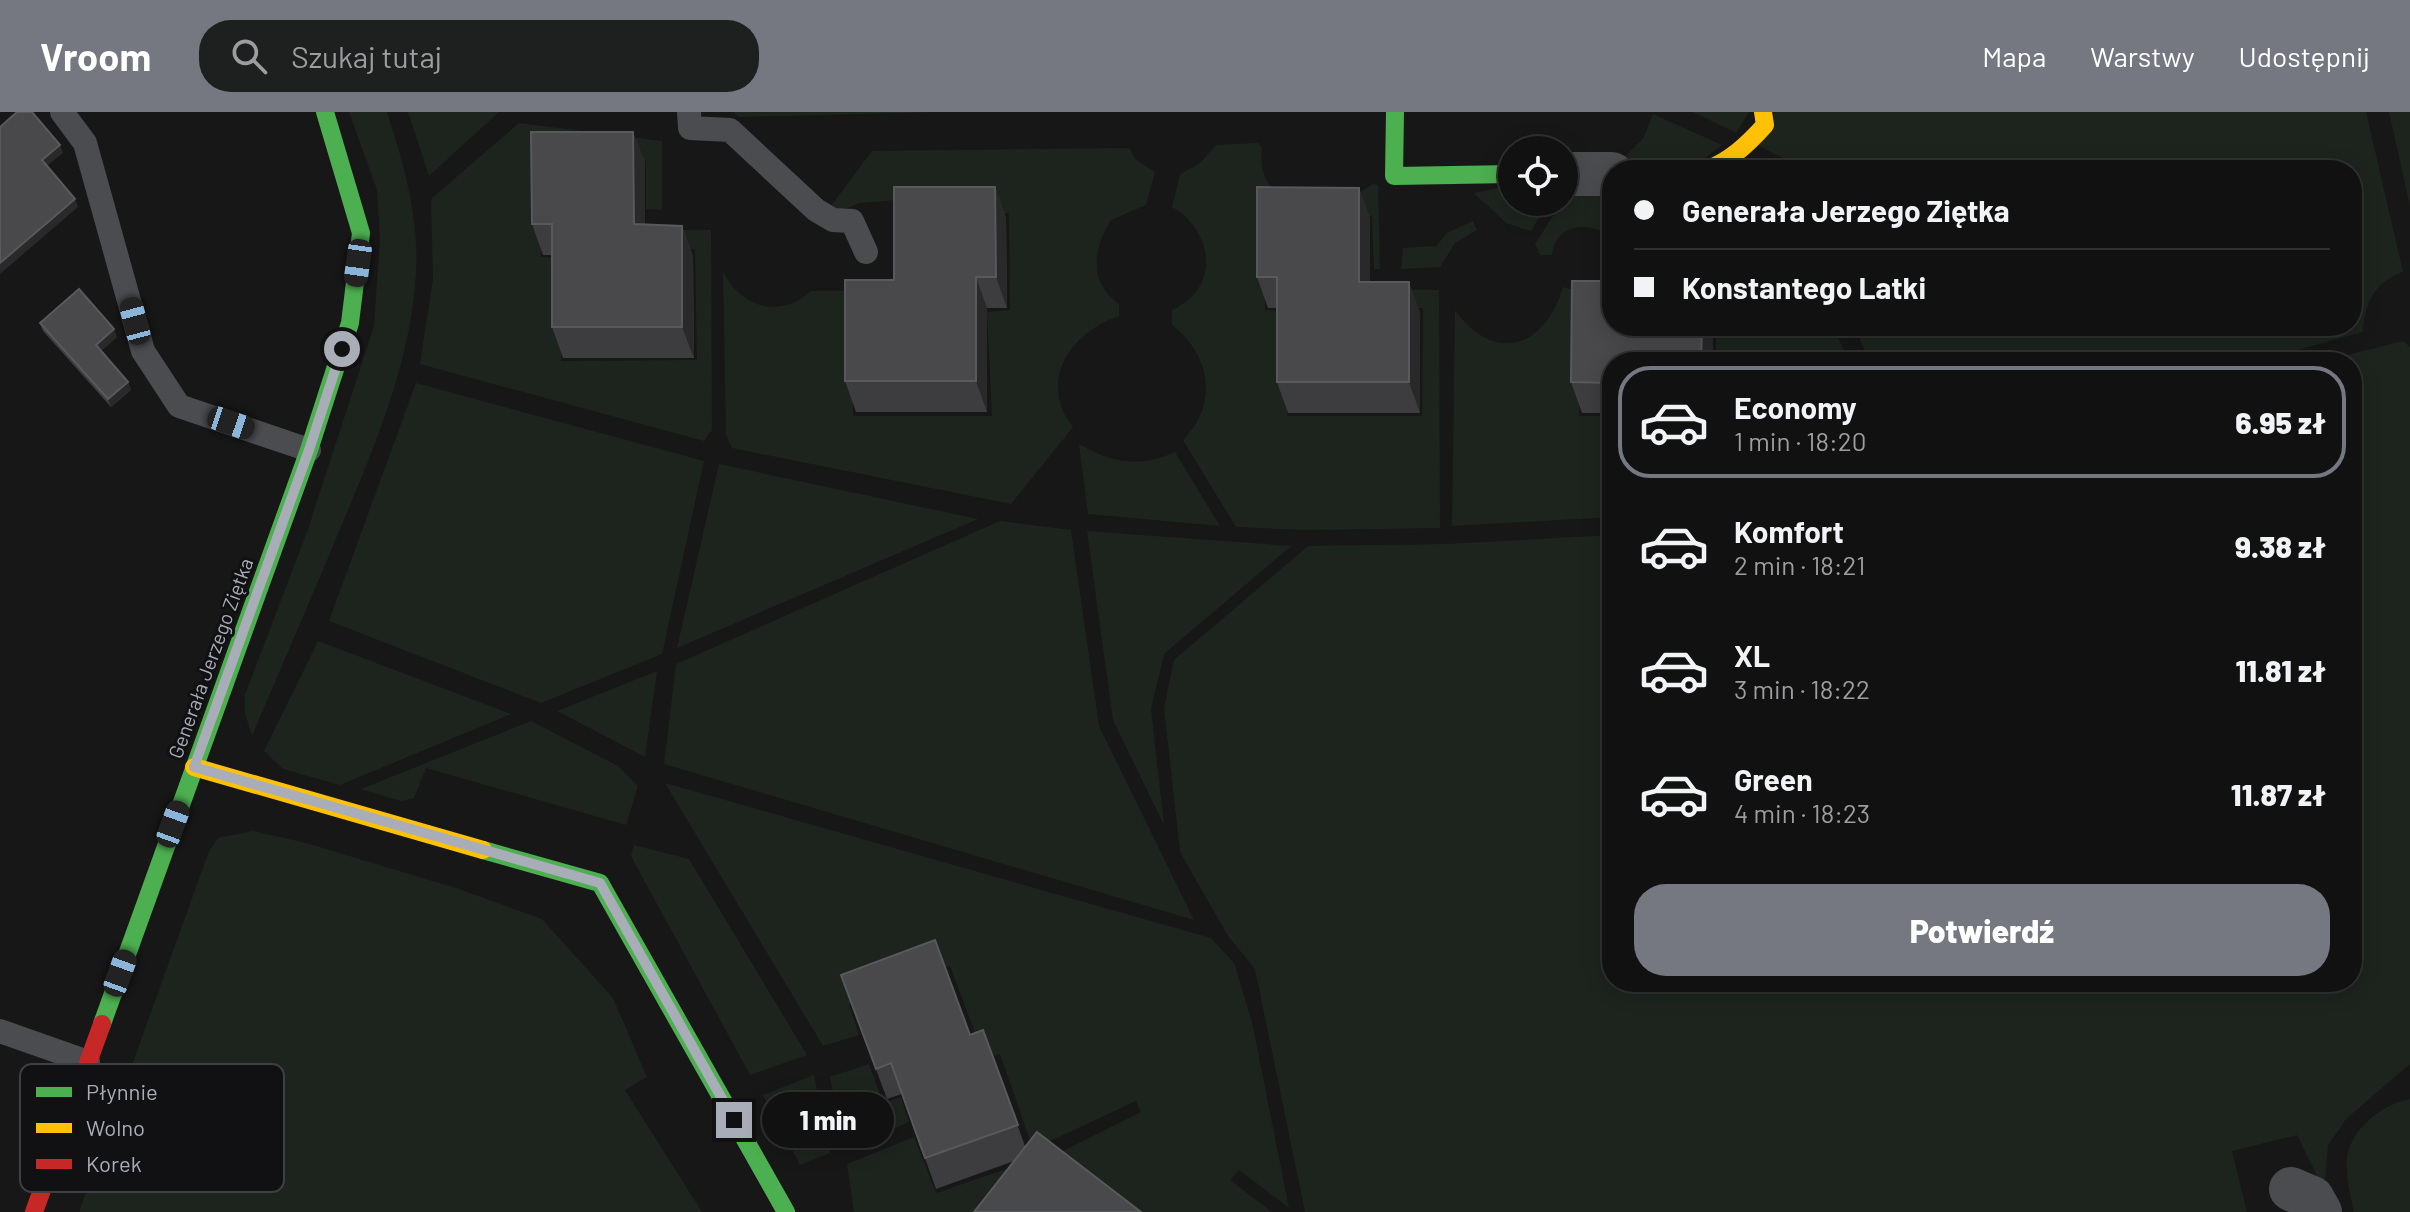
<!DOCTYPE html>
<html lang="pl">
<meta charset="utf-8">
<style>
body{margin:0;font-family:Barlow,sans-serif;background:#1e1f1f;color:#f1f3f6;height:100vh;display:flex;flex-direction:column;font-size:30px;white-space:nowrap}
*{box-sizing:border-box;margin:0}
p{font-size:26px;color:#9c9d9f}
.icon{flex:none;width:44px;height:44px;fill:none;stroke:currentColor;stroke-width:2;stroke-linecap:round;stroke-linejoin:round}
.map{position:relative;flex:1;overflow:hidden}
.drawer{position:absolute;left:1602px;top:240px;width:760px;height:640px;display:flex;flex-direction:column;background:#111;border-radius:32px;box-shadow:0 4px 20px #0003,0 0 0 2px #303131}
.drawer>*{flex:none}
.guide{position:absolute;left:1602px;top:48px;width:760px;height:176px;border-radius:32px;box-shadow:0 4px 20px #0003,0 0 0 2px #303131;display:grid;align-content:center;height:176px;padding:0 32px;background:#111}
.tools{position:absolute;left:1498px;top:24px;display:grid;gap:16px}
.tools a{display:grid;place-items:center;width:80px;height:80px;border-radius:50%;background:#111;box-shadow:0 4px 20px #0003,0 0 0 2px #303131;font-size:40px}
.end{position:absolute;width:36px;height:36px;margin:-18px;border:10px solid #a8adb8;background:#111;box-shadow:0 0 0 4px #111}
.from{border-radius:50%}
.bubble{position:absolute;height:56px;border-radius:28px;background:#111;box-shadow:0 4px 20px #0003,0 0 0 2px #303131;font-size:26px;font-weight:800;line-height:56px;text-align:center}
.car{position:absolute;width:24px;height:48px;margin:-24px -12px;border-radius:10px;box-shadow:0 0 6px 2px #0007;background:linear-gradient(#222 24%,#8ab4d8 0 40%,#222 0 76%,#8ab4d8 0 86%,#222 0)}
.guide b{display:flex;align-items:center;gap:28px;height:76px;font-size:30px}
.guide b+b{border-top:2px solid #303131}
.guide i{width:20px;height:20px;background:#f1f3f6}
ul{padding:14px 0 0;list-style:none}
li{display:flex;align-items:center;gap:24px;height:112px;margin:0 16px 12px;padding:0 16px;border:4px solid transparent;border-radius:32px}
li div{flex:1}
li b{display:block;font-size:30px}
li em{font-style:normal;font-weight:800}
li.current{border-color:#757880}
li>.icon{width:72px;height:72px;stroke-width:1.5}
.button{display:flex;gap:16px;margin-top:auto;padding:16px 32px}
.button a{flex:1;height:92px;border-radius:32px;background:#757880;color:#fff;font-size:32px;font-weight:800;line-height:92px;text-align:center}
header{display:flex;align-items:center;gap:48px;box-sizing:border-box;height:112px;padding:0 40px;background:#757880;color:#fff}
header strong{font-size:38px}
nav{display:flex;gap:44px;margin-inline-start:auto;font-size:28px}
.search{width:560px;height:72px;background:#1e1f1f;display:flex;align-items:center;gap:20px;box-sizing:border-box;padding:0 28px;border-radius:32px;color:#9c9d9f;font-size:30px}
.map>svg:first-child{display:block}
</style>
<header>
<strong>Vroom</strong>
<div class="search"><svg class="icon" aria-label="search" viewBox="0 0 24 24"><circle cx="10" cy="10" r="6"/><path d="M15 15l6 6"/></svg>Szukaj tutaj</div>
<nav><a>Mapa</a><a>Warstwy</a><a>Udostępnij</a></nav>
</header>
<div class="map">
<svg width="2410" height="1100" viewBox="0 0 2410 1100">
<rect width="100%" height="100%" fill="#171717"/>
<!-- green -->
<path fill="#1d241e" d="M349,0H387C404,53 419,104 416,161C411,246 378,327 345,405C315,478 283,551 252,624L245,602V583L308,417L374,214L380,127L377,78Z
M408,0H499L429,64Z
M733,0H937L739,5Z
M1693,0H1749L1736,21Z
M1775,0H2366L2403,160C2374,170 2365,191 2363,220L2253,250H1870L1854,214H2352V58H1788L1783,46L1759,34Z
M2389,0H2410V94Z
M1653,2L1722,33L1705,46L1622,47L1643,27Z
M519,11L662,29V98L646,97V49H540L541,145L561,146V249L697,248L695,137L648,136L647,118H711L712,318L704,329L420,252L433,166L431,87Z
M1258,31L1262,35C1260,51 1262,64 1272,77L1350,86L1373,72L1378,73L1380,157H1374L1372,104H1266L1265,198L1287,199V304H1422L1423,196H1374L1375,177L1439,178L1440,416L1307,418L1236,415L1183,328C1219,292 1211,243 1172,213V198C1221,176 1214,119 1172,95L1180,62L1200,51L1216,33Z
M1129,36L1136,48L1155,60L1146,93L1111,108C1093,137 1088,170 1119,192V204C1071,220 1037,269 1073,315L1011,392L732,336L726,323L723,160C741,196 781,207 811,179H867L852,196L853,304H992L987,200L1010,198L1009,101H897L896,88L860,91L840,99L831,94L872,39Z
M1512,73V90H1549L1531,119L1506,111L1474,81Z
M1612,73V156L1607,122C1584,109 1556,113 1552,143H1540L1535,132L1572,74Z
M1473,109L1477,118L1455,131L1440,155L1401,157L1403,136L1436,134L1447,121Z
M1563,175L1577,179L1581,196L1579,304H1612V405L1452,414L1455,198C1495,253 1545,236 1563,175Z
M1716,214H1833L1849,250H1716Z
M2403,229L2410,235V952L2347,1006L2328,1033L2325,1069L2320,1070L2297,1023L2232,1039L2247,1100H1305L1255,857L1228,824L1180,740L1164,596L1174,548L1308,434L1448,432L1612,423V870H2352V250H2320Z
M416,271L704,349L662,542L541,591L329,509Z
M1079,332C1111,351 1140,356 1175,340L1220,414L1088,402Z
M719,352L978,407L677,536Z
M1000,409L1071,418L1099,614L1194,808L664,652L676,552Z
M1087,419L1291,434L1164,542L1151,597L1164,713L1113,608Z
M318,529L511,602L340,673L283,657L264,639Z
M657,559L645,645L557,599Z
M531,609L618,654L638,674L626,713L426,656L414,686L401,689L361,677Z
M665,671L1211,826L1234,851L1252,910L1289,1096L1239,1058L1230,1068L1272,1100H1124L1053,1044L1141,1000L1136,989L1033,1037L1000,942L985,947L950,854L849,892L859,923L823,934Z
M253,719L306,731L459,777L542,807L613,886L647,965L625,978L702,1100H79L209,739L218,726Z
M634,733L689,747L807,943L750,963L631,744Z
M869,952L883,991L901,985L909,1010L845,1038L830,965Z
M814,963L830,1041L800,1053L763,983Z
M2410,987V1100H2354C2350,1081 2343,1056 2349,1037C2356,1013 2386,991 2410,987Z
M914,1025L936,1081L1018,1053L982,1100H854L847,1052Z"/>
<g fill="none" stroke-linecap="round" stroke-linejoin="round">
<!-- lane -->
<path stroke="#4b4c50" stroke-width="24" d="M62,0L85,31L143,239L179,294L309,338
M689,0L690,16L730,18L816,98L833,108L852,109L866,140
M0,919L88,950"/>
<!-- street -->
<path stroke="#4b4c50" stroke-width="44" d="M1564,62H1612
M2291,1077L2312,1086L2320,1100"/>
<!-- fast -->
<path stroke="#4caf50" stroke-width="18" d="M1395,0L1394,64L1512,62
M483,738L600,771L786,1100
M102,912L309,338L350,211L361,121L325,0"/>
<!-- slow -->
<path stroke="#ffc107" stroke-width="18" d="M1706,58C1730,49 1748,32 1765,13L1763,0
M194,655L483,738"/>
<!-- jam -->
<path stroke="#c62828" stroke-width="18" d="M34,1100L102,912"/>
</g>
<!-- wall -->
<path fill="#3d3d3f" d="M633,20L645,51V113L682,114L693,145L694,246H563L552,215V143H543L532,112Z
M995,75L1006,106L1007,196H987V300H856L845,269L894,168Z
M1359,76L1370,107V170L1420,200V301H1288L1277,270V196H1268L1257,165Z
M40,211L117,225L101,239L128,270L131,278L111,295L43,219Z
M1612,214H1713V250H1612V301H1582L1571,270Z
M841,863L970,923L983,918L1025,1034L1014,1049L936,1077L902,982L887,987Z
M239,1022L232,1043L214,1038L211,1029Z"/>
<!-- shaded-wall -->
<path fill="#29292a" d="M633,20L645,51V143L634,112Z
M60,33L63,41L44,56L42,48Z
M995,75L1006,106L1007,196L996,165Z
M1359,76L1370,107V200L1359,170Z
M75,87L78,95L0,162V151Z
M682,114L693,145L694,246L682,215Z
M976,165L987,196V300L976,269Z
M1409,170L1420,200V301L1409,270Z
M1702,214H1713V250H1701Z
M114,217L117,225L99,241L96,233Z
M128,270L131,278L111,295L108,287Z
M236,1014L239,1022L232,1043L229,1035Z"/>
<!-- building -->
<path fill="#49494c" stroke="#58595d" stroke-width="2" d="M17,0H32L60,33L42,48L75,87L0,151V15Z
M531,20H633L634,112L682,114V215H552V112H532Z
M894,75H995L996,165H976V269H845V168H894Z
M1257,75L1359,76V170H1409V270H1277V165H1257Z
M1572,169H1612V214H1702L1701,250H1612V271L1571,270Z
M79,177L114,217L96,233L128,270L108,287L40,211Z
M935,828L970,923L983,918L1018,1013L925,1046L891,951L876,957L841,863Z
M1037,1020L1141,1100H974Z"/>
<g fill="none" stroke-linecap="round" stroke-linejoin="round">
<!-- route -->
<path stroke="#a8adb8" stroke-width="10" d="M342,237L309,338L194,655L600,771L734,1008"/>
</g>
<g text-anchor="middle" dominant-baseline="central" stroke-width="6" stroke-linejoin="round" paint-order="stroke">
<!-- street labels -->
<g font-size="20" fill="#a8adb8" stroke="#111113">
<text transform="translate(210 546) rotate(-70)">Generała Jerzego Ziętka</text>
</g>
</g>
<!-- legend -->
<rect x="20" y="952" width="264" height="128" rx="12" fill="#111113" stroke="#3e4045" stroke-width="2"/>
<rect x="36" y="975" width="36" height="10" fill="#4caf50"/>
<rect x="36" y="1011" width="36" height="10" fill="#ffc107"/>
<rect x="36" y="1047" width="36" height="10" fill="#c62828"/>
<g font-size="22" fill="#a8adb8">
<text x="86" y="988">Płynnie</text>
<text x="86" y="1024">Wolno</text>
<text x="86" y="1060">Korek</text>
</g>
</svg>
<div class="tools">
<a><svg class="icon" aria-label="locate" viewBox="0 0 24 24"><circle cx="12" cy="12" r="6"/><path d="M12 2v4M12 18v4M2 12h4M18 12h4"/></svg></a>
</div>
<i class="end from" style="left:342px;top:237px"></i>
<i class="end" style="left:734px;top:1008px"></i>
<div class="bubble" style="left:762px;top:980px;width:132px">1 min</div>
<i class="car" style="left:358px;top:151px;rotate:188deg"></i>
<i class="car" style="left:135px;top:209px;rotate:345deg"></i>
<i class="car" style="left:231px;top:311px;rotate:109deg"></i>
<i class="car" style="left:173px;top:712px;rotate:20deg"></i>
<i class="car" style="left:120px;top:861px;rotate:20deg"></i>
<div class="guide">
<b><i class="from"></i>Generała Jerzego Ziętka</b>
<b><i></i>Konstantego Latki</b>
</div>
<section class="drawer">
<ul>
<li class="current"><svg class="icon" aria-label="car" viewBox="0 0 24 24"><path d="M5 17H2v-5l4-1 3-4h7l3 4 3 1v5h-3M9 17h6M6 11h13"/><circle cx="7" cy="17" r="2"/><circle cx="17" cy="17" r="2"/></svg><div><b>Economy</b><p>1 min · 18:20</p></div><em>6.95 zł</em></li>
<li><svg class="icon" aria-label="car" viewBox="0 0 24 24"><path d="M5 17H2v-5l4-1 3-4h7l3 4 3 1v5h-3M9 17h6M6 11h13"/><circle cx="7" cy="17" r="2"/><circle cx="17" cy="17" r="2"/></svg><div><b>Komfort</b><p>2 min · 18:21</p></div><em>9.38 zł</em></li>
<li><svg class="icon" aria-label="car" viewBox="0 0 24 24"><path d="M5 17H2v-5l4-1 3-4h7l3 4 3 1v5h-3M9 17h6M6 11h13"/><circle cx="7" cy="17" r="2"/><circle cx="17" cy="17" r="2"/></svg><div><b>XL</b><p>3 min · 18:22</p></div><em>11.81 zł</em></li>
<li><svg class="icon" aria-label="car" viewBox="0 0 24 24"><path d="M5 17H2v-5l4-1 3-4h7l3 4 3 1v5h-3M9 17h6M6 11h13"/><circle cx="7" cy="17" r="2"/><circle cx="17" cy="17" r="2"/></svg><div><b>Green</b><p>4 min · 18:23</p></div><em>11.87 zł</em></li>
</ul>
<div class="button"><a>Potwierdź</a></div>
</section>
</div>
